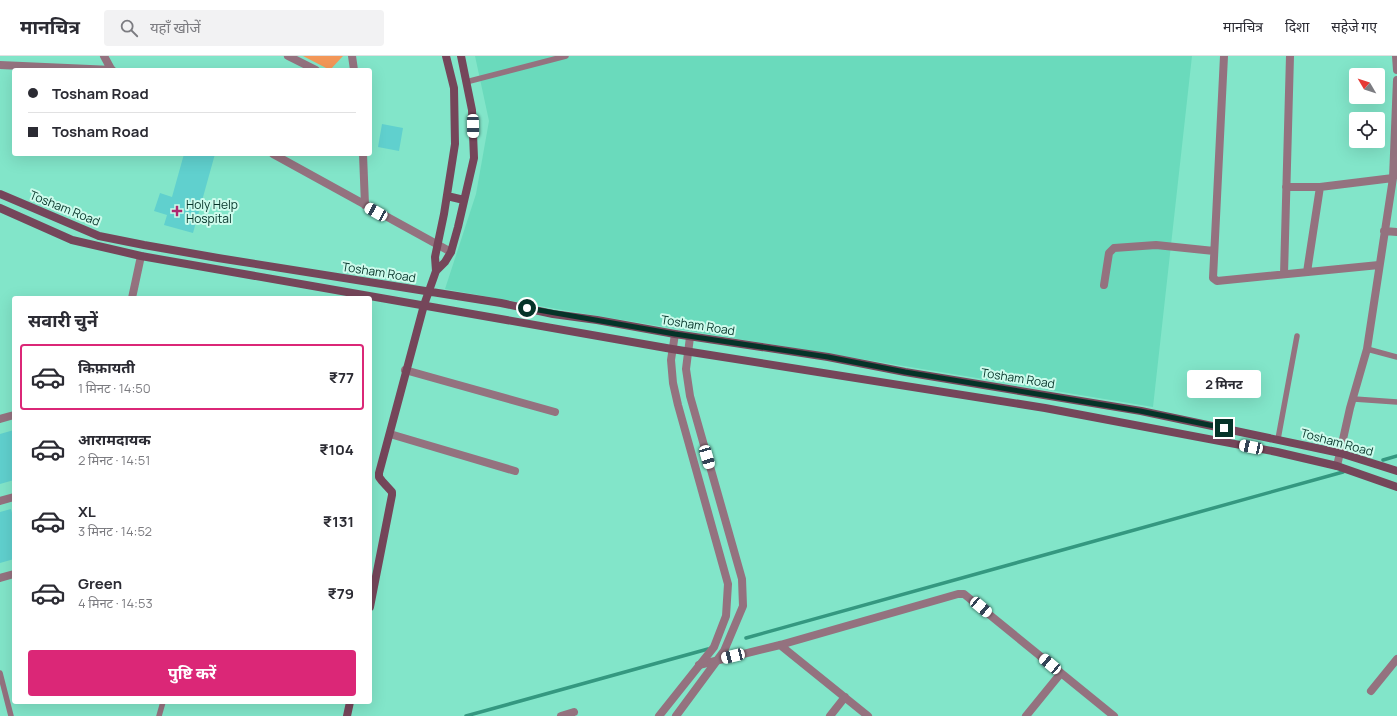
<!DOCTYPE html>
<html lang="hi">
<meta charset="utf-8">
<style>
body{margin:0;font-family:Manrope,"Noto Sans Devanagari",sans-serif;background:#f2f2f3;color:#2b2b33;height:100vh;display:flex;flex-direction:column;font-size:15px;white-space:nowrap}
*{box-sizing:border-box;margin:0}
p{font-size:13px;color:#7c7c81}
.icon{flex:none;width:22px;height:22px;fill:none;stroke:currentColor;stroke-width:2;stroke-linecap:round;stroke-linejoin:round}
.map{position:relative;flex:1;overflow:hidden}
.sheet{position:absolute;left:12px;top:240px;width:360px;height:408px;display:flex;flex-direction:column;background:#fff;border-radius:4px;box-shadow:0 4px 16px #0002}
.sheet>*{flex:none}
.guide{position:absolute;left:12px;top:12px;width:360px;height:88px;border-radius:4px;box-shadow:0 4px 16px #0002;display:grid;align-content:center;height:88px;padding:0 16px;background:#fff}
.needle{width:26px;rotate:309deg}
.buttons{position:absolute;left:1349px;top:12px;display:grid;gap:8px}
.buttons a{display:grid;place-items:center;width:36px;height:36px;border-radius:4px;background:#fff;box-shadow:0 4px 16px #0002;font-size:20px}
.end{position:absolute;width:18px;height:18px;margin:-9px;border:5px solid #053328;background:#fff;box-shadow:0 0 0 2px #fff}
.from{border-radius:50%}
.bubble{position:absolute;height:28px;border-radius:4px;background:#fff;box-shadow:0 4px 16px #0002;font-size:13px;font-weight:700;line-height:28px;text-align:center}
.car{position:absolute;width:12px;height:24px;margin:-12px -6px;border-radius:5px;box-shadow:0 0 3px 1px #0007;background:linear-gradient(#fff 24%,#345 0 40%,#fff 0 76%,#345 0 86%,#fff 0)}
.guide b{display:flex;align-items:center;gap:14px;height:38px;font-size:15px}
.guide b+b{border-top:1px solid #e1e1e2}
.guide i{width:10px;height:10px;background:#2b2b33}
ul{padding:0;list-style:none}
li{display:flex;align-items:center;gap:12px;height:66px;margin:0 8px 6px;padding:0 8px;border:2px solid transparent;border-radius:4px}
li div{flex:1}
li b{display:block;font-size:15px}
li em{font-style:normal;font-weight:700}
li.selected{border-color:#db2777}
li>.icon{width:36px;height:36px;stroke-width:1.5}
h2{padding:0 16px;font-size:18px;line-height:48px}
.action{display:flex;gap:8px;margin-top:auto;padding:8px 16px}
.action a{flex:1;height:46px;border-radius:4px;background:#db2777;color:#fff;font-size:16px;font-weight:700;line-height:46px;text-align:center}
header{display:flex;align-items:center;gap:24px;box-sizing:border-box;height:56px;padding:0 20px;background:#fff;border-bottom:1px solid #e1e1e2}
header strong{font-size:19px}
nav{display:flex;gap:22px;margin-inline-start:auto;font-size:14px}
.search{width:280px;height:36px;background:#f2f2f3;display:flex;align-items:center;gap:10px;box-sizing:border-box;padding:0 14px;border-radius:4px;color:#7c7c81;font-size:15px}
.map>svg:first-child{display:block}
</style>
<header>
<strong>मानचित्र</strong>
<div class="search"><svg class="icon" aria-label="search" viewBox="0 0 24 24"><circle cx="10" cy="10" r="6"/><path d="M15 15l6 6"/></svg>यहाँ खोजें</div>
<nav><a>मानचित्र</a><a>दिशा</a><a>सहेजे गए</a></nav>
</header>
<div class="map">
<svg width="1397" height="660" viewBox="0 0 1397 660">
<rect width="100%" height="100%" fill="#82e5c9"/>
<!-- built -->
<path fill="#6adabc" d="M475,0H1192L1153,351L568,255L445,233L476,138L489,65Z"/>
<!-- green -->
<path fill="#f39758" d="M303,0H343L330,14Z"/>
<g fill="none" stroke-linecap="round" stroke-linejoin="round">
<!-- stream -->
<path stroke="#349880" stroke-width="3.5" d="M1383,404L1397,400
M746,582L1343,416
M466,660L708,593"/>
</g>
<!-- building -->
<path fill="#60d0ce" d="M382,68L403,72L399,95L378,91Z
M184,98H215L193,177L164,169L167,159L154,155L160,137L172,141Z
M14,374V424L0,428V378Z
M11,453L14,465V503L0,507V456Z"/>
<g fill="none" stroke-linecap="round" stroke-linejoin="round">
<!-- service -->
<path stroke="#94727f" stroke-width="5.5" d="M466,26L566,0
M1367,293L1397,301
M1354,343L1397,346
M1278,383L1297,280
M0,617L11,660
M159,660L163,646"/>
<!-- minor -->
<path stroke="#94727f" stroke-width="8" d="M104,0L111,13
M288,0L316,14
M352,0L354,14
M1224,0L1213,222L1217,225L1379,209
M1396,0L1397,14
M0,9L112,14
M273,98L451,196
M363,98L365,149
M1286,131H1320L1393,122
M1384,175L1397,176
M1307,216L1320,131
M1284,218L1290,0
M1104,229L1109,197L1114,192L1156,189L1214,195
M132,242L141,200
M405,314L555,356
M0,363L14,359
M390,378L515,415
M1337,410L1350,352L1367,293L1393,122L1397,24
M0,445L14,441
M0,522L14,518
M780,589L868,660
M699,609L780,589L958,538H964L1114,660
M1371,635L1397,603
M561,660L574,656
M830,660L845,641
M1026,660L1061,617"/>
<!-- tertiary -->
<path stroke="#94727f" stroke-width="8" d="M659,660L714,591L726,560L728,528L678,349L673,327L671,304L675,278
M676,660L724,595L743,550L742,523L690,340L686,313L690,281"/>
<!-- secondary -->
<path stroke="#75465a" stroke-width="8" d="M0,138L99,180L144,189L218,202L501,247L553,258L597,264L675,278L828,301L905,316L1141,355L1340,397L1397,415
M447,140L464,144
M0,152L72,184L141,200L672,293L1045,352L1277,396L1337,410L1397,431
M436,215L435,201L444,158L455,88L454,32L446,0
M370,551L392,439V436L382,425L379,421V417L424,249L436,215L445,206L451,196L458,171L474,102L472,54L461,0
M347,660L350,646"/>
</g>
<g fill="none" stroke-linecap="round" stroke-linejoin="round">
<!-- route -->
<path stroke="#053328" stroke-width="5" d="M527,252L675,278L828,301L905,316L1140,355L1224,372"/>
</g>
<!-- markers -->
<path fill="#ae296f" stroke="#cdfbec" stroke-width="1.5" d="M175 149h4v4h4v4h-4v4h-4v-4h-4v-4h4z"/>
<g text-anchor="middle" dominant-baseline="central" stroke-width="4" stroke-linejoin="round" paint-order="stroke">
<!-- poi labels -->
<g font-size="12" fill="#053328" stroke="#cdfbec" text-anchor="start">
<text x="186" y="148">Holy Help<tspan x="186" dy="14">Hospital</tspan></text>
</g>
<!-- street labels -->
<g font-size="12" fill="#053328" stroke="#cdfbec">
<text transform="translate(65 152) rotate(22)">Tosham Road</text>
<text transform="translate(379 216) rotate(9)">Tosham Road</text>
<text transform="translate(698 269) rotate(9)">Tosham Road</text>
<text transform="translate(1018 322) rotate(9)">Tosham Road</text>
<text transform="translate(1337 386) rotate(15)">Tosham Road</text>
</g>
</g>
</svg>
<div class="buttons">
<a><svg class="needle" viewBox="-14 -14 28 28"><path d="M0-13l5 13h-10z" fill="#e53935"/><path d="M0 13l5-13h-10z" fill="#7c7c81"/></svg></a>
<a><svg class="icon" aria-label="locate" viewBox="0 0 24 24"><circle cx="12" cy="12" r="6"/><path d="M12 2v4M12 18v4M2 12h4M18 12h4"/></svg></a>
</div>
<i class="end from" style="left:527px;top:252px"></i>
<i class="end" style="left:1224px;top:372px"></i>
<div class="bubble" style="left:1187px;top:314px;width:74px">2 मिनट</div>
<i class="car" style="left:473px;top:70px;rotate:179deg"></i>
<i class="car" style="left:376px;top:156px;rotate:299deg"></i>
<i class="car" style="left:1251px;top:391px;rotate:282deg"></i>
<i class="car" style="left:707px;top:401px;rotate:164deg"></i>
<i class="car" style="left:981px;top:551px;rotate:130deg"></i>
<i class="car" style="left:733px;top:600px;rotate:256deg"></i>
<i class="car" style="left:1050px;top:608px;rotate:310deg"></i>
<div class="guide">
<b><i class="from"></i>Tosham Road</b>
<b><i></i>Tosham Road</b>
</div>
<section class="sheet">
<h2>सवारी चुनें</h2>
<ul>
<li class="selected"><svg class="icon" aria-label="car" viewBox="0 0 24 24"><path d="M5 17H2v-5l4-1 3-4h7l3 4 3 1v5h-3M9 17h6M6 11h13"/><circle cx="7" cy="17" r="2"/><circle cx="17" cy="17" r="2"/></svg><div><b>किफ़ायती</b><p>1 मिनट · 14:50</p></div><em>₹77</em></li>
<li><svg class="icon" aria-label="car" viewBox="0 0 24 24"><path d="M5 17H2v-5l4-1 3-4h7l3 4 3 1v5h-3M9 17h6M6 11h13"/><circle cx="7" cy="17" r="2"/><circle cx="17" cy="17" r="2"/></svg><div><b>आरामदायक</b><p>2 मिनट · 14:51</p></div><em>₹104</em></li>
<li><svg class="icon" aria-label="car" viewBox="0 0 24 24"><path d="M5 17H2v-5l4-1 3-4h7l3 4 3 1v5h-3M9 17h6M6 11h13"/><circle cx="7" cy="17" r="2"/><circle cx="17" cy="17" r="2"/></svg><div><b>XL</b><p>3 मिनट · 14:52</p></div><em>₹131</em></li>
<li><svg class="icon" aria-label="car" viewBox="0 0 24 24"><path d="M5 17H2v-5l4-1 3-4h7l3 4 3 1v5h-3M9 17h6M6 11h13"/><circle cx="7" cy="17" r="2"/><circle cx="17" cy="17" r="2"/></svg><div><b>Green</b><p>4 मिनट · 14:53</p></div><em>₹79</em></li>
</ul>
<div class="action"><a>पुष्टि करें</a></div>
</section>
</div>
